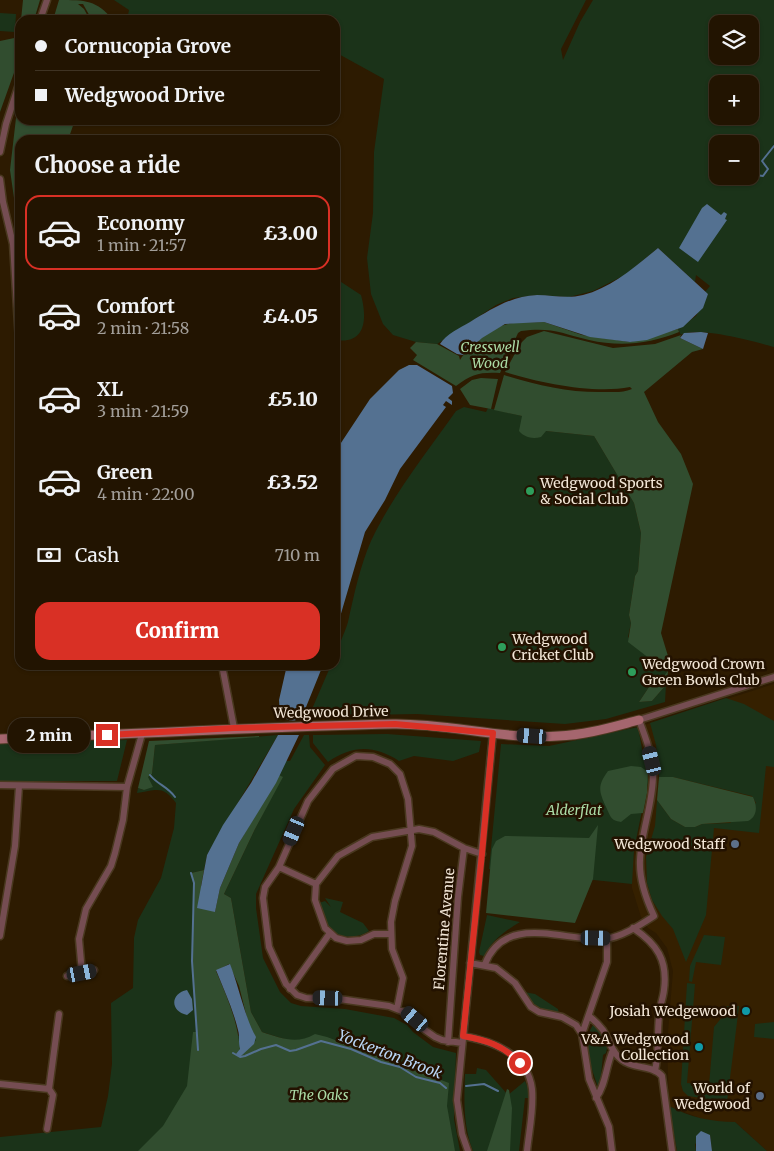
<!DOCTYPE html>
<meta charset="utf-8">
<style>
body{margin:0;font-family:Merriweather,serif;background:#2a1d0b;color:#f1f3f6;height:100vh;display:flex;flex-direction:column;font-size:19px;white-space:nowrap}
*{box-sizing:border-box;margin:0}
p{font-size:16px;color:#a29e99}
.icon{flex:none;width:28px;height:28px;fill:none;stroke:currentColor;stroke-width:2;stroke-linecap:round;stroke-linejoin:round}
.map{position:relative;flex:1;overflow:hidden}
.sheet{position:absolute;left:15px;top:135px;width:325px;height:535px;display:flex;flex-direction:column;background:#221401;border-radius:15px;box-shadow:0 1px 4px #0004,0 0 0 1px #3f3323}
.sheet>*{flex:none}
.guide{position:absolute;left:15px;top:15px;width:325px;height:110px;border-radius:15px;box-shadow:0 1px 4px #0004,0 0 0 1px #3f3323;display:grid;align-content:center;height:110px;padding:0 20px;background:#221401}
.buttons{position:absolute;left:709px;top:15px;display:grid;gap:10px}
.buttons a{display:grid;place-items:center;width:50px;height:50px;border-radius:10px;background:#221401;box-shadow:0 1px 4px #0004,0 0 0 1px #3f3323;font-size:25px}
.end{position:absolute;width:22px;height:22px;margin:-11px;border:6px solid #d93025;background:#fff;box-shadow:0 0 0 2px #fff}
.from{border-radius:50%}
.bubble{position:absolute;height:35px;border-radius:15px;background:#221401;box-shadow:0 1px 4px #0004,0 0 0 1px #3f3323;font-size:16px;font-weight:800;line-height:35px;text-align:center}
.car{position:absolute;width:15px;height:30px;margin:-15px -8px;border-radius:6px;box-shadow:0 0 4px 1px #0007;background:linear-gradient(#222 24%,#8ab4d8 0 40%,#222 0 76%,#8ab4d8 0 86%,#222 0)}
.guide b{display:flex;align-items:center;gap:18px;height:48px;font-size:19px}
.guide b+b{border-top:1px solid #3f3323}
.guide i{width:12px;height:12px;background:#f1f3f6}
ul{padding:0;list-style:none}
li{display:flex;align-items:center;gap:15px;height:75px;margin:0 10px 8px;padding:0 10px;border:2px solid transparent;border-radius:15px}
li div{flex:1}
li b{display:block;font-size:19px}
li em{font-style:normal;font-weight:800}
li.on{border-color:#d93025}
li>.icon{width:45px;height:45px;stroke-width:1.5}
h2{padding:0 20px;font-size:22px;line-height:60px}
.pay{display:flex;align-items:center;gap:12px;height:55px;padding:0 20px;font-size:19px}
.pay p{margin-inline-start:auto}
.cta{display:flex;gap:10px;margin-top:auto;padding:10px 20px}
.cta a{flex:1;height:58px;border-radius:15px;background:#d93025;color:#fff;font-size:20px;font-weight:800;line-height:58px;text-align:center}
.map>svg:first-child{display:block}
</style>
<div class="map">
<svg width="774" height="1151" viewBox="0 0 774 1151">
<rect width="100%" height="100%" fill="#2d1b01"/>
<!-- built -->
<path fill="#352000" d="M774,684V1151H767L735,1122H718L702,1119L669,1106L667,1044L673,971L667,948L656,933L648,928L641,917L632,888V866L648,781L638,727Z"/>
<!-- green -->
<path fill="#1b3319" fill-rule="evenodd" d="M114,0H586L561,49L563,60L580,22L593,0H774V347C757,342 695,325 681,335L678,329L696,316L708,294L705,292L710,286L696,275L695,282L658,248L625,275L593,291L569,297L537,295L513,298L496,305L437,344L416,342L393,335L383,324L371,294L367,258L373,213L374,152L384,79L335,52V20H127L129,10ZM718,24H750V56H718ZM718,84H750V116H718ZM718,144H750V176H718Z
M0,13L16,14L15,32L0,31Z
M335,278L361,295C367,317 367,345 335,340Z
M464,407L486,412L488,408L522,416L546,431L594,436L634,503L641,533L638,571L635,576L629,615L631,623L628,637L667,672L662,679L657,675L639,702L652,701L666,685L665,702L606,719L565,724L417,714L309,716L331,665H335C335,650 344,636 348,622C354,595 360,566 371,541C392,496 427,452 456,411Z
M726,698L744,704L774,721V767L766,766L759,833L714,828L706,915L686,962L673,929L662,916L652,900L647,883L646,857L655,826L657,800L671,819L685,827H695L702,824L730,823L756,803L752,796L673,777H659L656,745L650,723Z
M638,727L648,781L634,850L632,884L489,869L501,744L549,746Z
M387,734L481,741L479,752L453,761L414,756L399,761C374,745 353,745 328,762L313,743V735Z
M278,735L207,855L204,870L191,873L194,883L192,961L197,1032L288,1040L262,1032L251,1012L231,898L224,894L255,829L282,777L279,775L285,761H290L304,735H309L310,747L325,765L294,809L256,894V908L263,958L280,992L291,1003L301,1006L345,1009L394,1018L407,1025L413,1032L433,1047L456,1053L454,1119L460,1151H0V1137L101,1127L108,1096L112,1064L111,1003L133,988L134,938L138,920L161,878L174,828L176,803C163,785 157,790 137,793L138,788L144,790L148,777L152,774L155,745Z
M127,740L117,781H0V743Z
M325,898L343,902L340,912L363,923L369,931C356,940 333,939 326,923C323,916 322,909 319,903L325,901L331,907Z
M487,915L520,922C505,931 492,940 484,956L480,955L479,952Z
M704,935L725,937L721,965L696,962L692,982L689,981L690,966Z
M687,983L695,984L687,1083L709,1085L714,1027L723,1016L727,1006H739L727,1102L688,1096L683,1091L681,1084Z
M524,992L535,994L558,1009L559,1014C542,1011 534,1007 524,992Z
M774,1022V1039L754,1037L755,1024Z
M593,1025L596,1027L608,1044L606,1053L603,1055L600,1086L598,1087C592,1070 581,1042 593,1025Z
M477,1068L486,1070L508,1095L525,1081L529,1090L528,1098H525L519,1151H473C463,1126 464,1100 465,1074H476Z
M669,1106C690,1117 711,1122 735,1122L767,1151H712L710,1135L695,1144L696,1151H677Z"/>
<!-- forest -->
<path fill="#314d2f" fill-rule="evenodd" d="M23,0H40L34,20H21Z
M59,0C85,0 97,0 113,20H92L83,4H78L84,9L90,20H53Z
M20,32V56L0,112V41L19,37Z
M20,107V120H75L68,140H20V192L14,198L10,170L16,118Z
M544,322L582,335L630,342L678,329L679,332C650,344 620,347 589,340C561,333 551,327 521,331L518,333L500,373C480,372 472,374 456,386L413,360L417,355L410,348L416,342L437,344L459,356L460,360C468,347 488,330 504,325C515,321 531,323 544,322Z
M544,331L613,348L655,344L681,335L680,338L703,349L692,352L644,392L658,422L681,454L693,484L661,633L668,656V672L666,685L652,701L639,702L657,675L662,679L667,672L628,642L631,623L629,615L635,576L638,571L641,533L634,503L594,436L546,431L541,437C533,439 525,438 519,431L522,416L494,410L504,375C537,385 570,393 605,392C615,392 623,393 632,389L630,387C594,394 540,383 505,372L520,344L527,337Z
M481,378L498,379L491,409L470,405L460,389L472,380Z
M259,736V737L155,745L152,774L148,777L153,787L144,790L138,788L149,741Z
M631,766L641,767L648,772L647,793L643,813L631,814L621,822C610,820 611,817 606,807C599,791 597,786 608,771Z
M279,775L283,777L255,829L224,894L231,898L251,1012L262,1032C281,1038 296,1045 315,1034L327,1037L449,1083L447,1106L455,1151H138L163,1126L187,1086L193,1032H197L192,961L194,883L191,873L204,870L201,886L215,912L220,888L239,843ZM229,964L239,986L250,1030L253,1032L256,1040L240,1057C240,1026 228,999 216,971Z
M659,777H673L753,797C757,805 758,816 748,821L702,824L695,827H685L671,819L657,800Z
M598,825L593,879L575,923L486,913L492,849L496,841L505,836L589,838Z
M507,1089L509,1090L512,1108L510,1151H487Z"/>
<!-- water -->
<path fill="#547191" d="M707,204L721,215L724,212L727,214L725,219L727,220L698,262L679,248L702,208Z
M658,248L708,294L703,308L683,327L647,340L630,342L590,337L544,322L505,324L482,338L463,355L457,354L440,344C446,334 460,328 470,322C492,309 511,296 537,295C553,295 567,299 583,295C611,288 636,266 658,248Z
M701,332L708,333L703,349L680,338L684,333Z
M409,365H417L452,386L453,393L448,398L452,401V405L446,401L443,405L446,407L400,469L385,500L365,532L335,634V452L370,399L399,370Z
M287,665H323L302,717C293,723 288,721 280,715L279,700Z
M278,735H299L276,783L239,843L220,888L215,912L197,908L207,855L223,825L251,783Z
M230,964C239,987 245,1018 256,1037L254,1044L240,1057L236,1054L240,1049C238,1042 240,1037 238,1030C233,1009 224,990 216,970Z
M187,990L192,999L193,1010L187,1015C169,1011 171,993 187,990Z
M701,1131L710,1135L712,1151H696V1136Z"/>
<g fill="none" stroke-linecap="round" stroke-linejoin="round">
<!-- stream -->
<path stroke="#547191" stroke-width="2" d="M756,175L763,176L768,169L762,161L774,146
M150,775C158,785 167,786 175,797
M191,873L194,883L192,961L198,1050
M233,1053L240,1057L245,1056L261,1049L276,1045L290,1051L296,1050L321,1041L351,1049L381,1062L400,1067L416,1077L440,1083L446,1088
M466,1086L484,1084L498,1091"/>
<!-- street casing -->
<g stroke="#49381f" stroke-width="9">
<path id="street" d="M40,20L47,0
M0,152L6,124L20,81
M0,179L3,202L13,244L20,357
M222,665L234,728
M0,785L127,787
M279,867L316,884
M633,928C657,944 668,960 664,990C663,999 659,1008 659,1017C657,1035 659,1053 655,1071
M391,934H374L361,940L347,941L336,938L325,928L315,900L316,884L338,856L372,837L419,829L434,832L464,848L482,854
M0,936L15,846L19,786
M470,963L496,968L515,983L531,1007L539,1012L562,1017L576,1025L582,1034L589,1079L609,1127L612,1151
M485,964C505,913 562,941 605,939C622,937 640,925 654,916C646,899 639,880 640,860C641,831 654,802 653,772C652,754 645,736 639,720L774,677
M82,973L79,939L86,909L111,866L115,853L123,820L127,787L142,734
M67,976L94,970
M290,989L330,933
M397,1009L403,978L392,949L391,922L395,901L412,846L408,799L400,774L390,764L373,757L356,756L333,769L308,801L279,867L265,887L263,898L269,947L286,984L297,995L306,998L339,999L389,1006L407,1013L425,1030L435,1037L442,1040L462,1043
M589,1016C594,1020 599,1025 603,1030C609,1040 612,1053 622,1060C633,1069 653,1065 662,1076L672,1151
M582,1034L607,962V939
M463,1036C492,1041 528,1054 532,1089C534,1109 529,1131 527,1151
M448,1042L458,897L464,848
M0,1084L49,1089
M596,1098C606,1085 606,1065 613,1050
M47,1129L53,1095L49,1089L59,1014
M468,1151L462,1134L457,1100L493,733"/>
</g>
<!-- secondary casing -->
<g stroke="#49381f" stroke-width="11">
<path id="secondary" d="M0,739C131,734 262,727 393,724C448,723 503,740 558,736C586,735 612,727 639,720"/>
</g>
<!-- street -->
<use href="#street" stroke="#754d52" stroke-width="6"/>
<!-- secondary -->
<use href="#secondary" stroke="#a5666e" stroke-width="9"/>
</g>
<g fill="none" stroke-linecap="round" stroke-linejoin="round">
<!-- route -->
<path stroke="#d93025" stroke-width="6" d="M107,735L234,728L395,724L493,733L482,854L463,1036C486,1040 503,1045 520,1063"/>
</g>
<!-- markers -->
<g fill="#2e9e5b" stroke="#231200" stroke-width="2">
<circle cx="530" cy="491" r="5"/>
<circle cx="502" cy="647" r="5"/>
<circle cx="632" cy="672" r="5"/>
</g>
<g fill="#5c6f8a" stroke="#231200" stroke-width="2">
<circle cx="735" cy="844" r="5"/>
<circle cx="760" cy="1096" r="5"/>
</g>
<g fill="#0f9aa8" stroke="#231200" stroke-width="2">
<circle cx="746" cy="1011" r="5"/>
<circle cx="699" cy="1047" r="5"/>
</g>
<g text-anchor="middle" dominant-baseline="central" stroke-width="5" stroke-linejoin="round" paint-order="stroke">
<!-- park labels -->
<g font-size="14" font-style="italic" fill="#aadba5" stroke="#231200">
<text x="490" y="347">Cresswell<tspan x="490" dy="16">Wood</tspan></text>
<text x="574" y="810">Alderflat</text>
<text x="319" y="1095">The Oaks</text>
</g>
<!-- poi labels -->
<g font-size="14" fill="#f3e7d7" stroke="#231200" text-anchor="end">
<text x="540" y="483" text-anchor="start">Wedgwood Sports<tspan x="540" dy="16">&amp; Social Club</tspan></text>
<text x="512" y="639" text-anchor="start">Wedgwood<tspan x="512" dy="16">Cricket Club</tspan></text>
<text x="642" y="664" text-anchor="start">Wedgwood Crown<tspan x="642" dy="16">Green Bowls Club</tspan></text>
<text x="725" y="844">Wedgwood Staff</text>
<text x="736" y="1011">Josiah Wedgewood</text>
<text x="689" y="1039">V&amp;A Wedgwood<tspan x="689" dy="16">Collection</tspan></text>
<text x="750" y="1088">World of<tspan x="750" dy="16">Wedgwood</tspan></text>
</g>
<!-- street labels -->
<g font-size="14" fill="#f3e7d7" stroke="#231200">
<text transform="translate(331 712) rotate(-1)">Wedgwood Drive</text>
<text transform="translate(444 929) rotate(-85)">Florentine Avenue</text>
</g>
<!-- water labels -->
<g font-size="15" font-style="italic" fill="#b9d6f6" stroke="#231200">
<text transform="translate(390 1054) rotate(21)">Yockerton Brook</text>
</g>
</g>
</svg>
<div class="buttons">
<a><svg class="icon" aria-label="layers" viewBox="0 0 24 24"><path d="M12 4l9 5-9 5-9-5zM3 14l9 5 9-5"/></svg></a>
<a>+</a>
<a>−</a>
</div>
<i class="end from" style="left:520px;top:1063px"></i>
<i class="end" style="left:107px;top:735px"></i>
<div class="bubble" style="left:8px;top:718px;width:82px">2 min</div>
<i class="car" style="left:532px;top:736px;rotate:274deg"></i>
<i class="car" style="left:652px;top:761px;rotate:346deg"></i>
<i class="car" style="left:294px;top:831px;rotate:203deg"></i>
<i class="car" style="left:596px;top:938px;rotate:91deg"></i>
<i class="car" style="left:82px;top:973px;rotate:79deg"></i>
<i class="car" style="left:328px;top:998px;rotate:272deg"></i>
<i class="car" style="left:415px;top:1019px;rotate:310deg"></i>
<div class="guide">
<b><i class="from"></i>Cornucopia Grove</b>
<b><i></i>Wedgwood Drive</b>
</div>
<section class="sheet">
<h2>Choose a ride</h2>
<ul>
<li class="on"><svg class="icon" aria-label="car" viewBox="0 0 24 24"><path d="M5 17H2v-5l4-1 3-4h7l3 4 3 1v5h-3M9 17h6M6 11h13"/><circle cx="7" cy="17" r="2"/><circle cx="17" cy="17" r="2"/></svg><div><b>Economy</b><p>1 min · 21:57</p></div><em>£3.00</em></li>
<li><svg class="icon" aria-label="car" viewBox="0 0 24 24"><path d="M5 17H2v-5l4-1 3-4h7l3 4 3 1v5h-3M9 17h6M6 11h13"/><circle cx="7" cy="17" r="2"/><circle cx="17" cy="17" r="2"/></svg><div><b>Comfort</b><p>2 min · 21:58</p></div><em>£4.05</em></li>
<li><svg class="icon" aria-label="car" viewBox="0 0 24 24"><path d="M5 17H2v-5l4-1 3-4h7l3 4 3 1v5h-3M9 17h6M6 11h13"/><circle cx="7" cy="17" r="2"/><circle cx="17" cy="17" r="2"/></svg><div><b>XL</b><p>3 min · 21:59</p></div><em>£5.10</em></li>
<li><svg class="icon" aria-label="car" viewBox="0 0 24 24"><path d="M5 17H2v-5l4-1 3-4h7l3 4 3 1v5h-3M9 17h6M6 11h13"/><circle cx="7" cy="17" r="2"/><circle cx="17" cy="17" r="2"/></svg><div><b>Green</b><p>4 min · 22:00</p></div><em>£3.52</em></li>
</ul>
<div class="pay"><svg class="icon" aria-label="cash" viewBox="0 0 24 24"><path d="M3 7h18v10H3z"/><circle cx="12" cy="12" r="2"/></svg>Cash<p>710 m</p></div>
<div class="cta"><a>Confirm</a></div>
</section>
</div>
